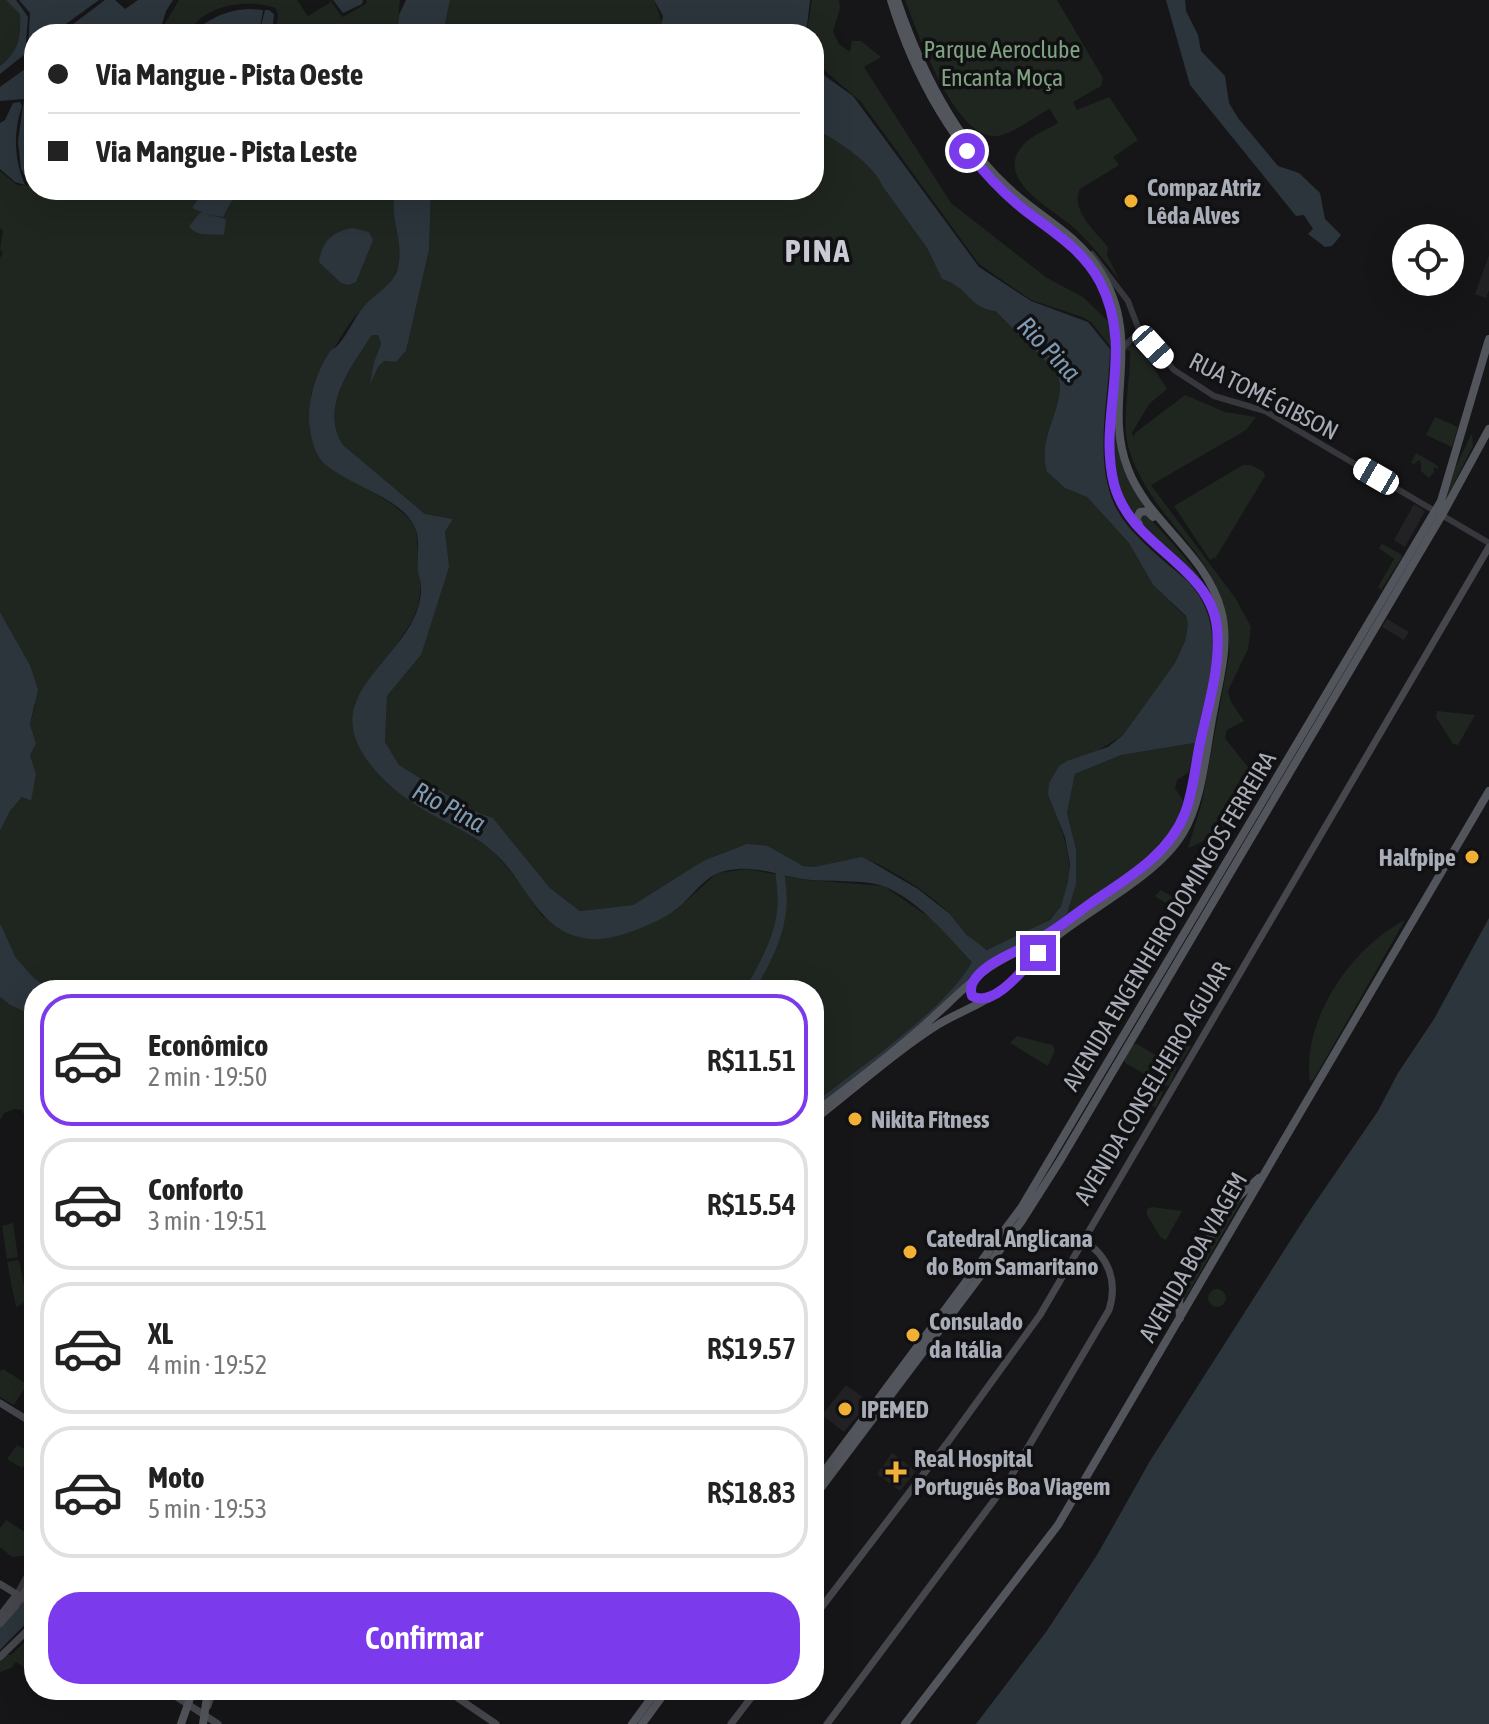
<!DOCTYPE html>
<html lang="pt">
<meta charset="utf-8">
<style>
body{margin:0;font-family:"Asap Condensed",sans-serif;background:#f6f6f6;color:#222;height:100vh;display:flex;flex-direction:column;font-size:30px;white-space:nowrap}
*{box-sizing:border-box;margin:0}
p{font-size:26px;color:#767676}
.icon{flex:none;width:44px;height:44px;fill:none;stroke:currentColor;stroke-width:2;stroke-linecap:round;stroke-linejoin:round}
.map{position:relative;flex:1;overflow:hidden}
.sheet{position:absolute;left:24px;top:980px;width:800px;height:720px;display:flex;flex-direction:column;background:#fff;border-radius:32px;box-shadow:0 8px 32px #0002}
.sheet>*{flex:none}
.guide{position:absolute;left:24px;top:24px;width:800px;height:176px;border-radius:32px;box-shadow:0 8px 32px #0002;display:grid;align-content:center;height:176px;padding:0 24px;background:#fff}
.controls{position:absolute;left:1392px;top:224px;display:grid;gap:16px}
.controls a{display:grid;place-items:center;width:72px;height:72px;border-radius:50%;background:#fff;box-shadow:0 8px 32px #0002;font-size:40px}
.end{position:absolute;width:36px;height:36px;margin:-18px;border:10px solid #7c3aed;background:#fff;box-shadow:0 0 0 4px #fff}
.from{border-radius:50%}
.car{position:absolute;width:24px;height:48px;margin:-24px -12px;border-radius:10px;box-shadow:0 0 6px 2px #0007;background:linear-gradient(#fff 24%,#345 0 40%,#fff 0 76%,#345 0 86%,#fff 0)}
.guide b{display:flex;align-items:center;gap:28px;height:76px;font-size:30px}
.guide b+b{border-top:2px solid #e0e0e0}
.guide i{width:20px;height:20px;background:#222}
ul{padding:14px 0 0;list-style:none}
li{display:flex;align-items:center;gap:24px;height:132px;margin:0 16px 12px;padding:0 8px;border:4px solid #e0e0e0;border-radius:32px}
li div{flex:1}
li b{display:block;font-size:30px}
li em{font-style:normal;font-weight:600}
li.selected{border-color:#7c3aed}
li>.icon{width:72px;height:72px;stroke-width:1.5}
.action{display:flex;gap:16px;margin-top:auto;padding:16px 24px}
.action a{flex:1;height:92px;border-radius:32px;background:#7c3aed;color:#fff;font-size:32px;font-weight:600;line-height:92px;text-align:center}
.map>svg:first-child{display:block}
</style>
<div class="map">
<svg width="1489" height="1724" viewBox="0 0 1489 1724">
<rect width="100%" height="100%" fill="#161618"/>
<!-- built -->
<path fill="#222225" d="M1489,255V290L1486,298L1475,294Z
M1414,504L1425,511L1405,547L1394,540Z
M1387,619L1409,632L1404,640L1382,627Z
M846,1385L869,1402L844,1432L822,1415Z
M892,1453L916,1471L900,1491L877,1474Z"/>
<!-- green -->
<path fill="#1e261f" d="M0,0H6L20,14C21,37 19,51 0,66Z
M179,0H297L308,16L331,2L343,17L367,3L366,0H400L397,34H275L278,15L275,8C252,0 221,3 201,18C194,23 191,32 182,34C178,34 168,32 163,32L162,29Z
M450,0H654C659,14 664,19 659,34H443Z
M812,0H839L840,8L833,32L839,44L850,52L852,41H861L881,57L864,67L951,203L1047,278L1083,297L1149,361L1167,389L1149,404L1132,433L1134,437L1135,433L1185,395L1225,412L1256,417L1246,430L1151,485L1236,599L1251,627L1248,649L1228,691L1231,702L1244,721L1227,730L1225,738L1262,785L1240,820C1219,824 1208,842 1188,848L1202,802L1229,656C1234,559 1160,534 1131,456C1119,424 1131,384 1130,351L1110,346L1091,322L1082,317L1031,300L979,264L861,102L823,69L814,49V34H808L807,30Z
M905,0H1057L1103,78L1101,86L1073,102L1077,110L1109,97L1138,140L1113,157L1119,165L1080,189C1070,210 1095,231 1108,247L1107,255L1119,279C1104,261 1091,243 1073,227C1052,209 989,177 1026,142C1035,134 1048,129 1058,123L1050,109C1034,116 1012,136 994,136C954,136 917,32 905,0Z
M814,129C836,139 875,164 883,187L927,248L942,279C982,291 1025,341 1056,371C1071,402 1035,434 1047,472L1065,488L1087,497L1129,543L1153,585L1186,617L1188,625L1185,641L1175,663L1123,735L1099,750L1048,795C1063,831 1086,884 1052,917C1039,930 1008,941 992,950C973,947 963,928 951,915C930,894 899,874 873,862C853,853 834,868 813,867C797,867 781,853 768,846L703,861L633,905L580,911L550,888L493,818L472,810L399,765L385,742L387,696L421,655L445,532L453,519L425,514L343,445C319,408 351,367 372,335H378L381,344L374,362L372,380L378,367L384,361L396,362L406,351L429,250L431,190H814Z
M0,171L17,185L34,186V190H395C388,219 408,246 395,274C386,293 365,303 353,319C335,344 324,366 311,394L337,470L392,504L409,518L416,529L421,586L418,606L412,621L393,651L354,704L419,807L459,827L494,852L520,883L542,916L567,932L603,939L615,937L675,911L717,873L747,869L808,880L884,886L933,920L972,962C942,1013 861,1066 814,1103V990H50L34,978L16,958L0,923V831L10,811L22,797L30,801L36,774L30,755L36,744L30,724L35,706L30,665L0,612V258L3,253L0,249L3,231L0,228Z
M1435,417L1458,427L1452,447L1426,435Z
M1115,429L1122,465L1144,506L1137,509L1132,516C1116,488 1113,461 1115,429Z
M1472,433L1473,446L1443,505L1456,466Z
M1416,453L1438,466V469L1434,467V472L1429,478L1421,471V463L1419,460L1414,464L1411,463Z
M1243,465H1251L1264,472L1265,476L1216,557L1210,560L1174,506Z
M1142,514L1147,515C1174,546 1204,573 1217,612L1195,576L1140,521Z
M1382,544L1401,554L1402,557L1381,590L1378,587L1394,559L1379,548Z
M1437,711L1475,715L1458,745L1453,744L1436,717Z
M1195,743L1189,772L1177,780L1175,788L1183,801C1172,855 1102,892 1060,922L1076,849L1067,813L1075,774L1121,755Z
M1161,890L1189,907L1188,912H1179L1155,896Z
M1405,920L1314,1079L1310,1082C1301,1020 1352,947 1405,920Z
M0,997L10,1005L34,1016V1139L22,1110L15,1109L4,1113L0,1120Z
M1017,1036L1052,1045L1055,1050L1048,1066L1010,1043Z
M1178,1039L1191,1047L1181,1062L1158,1050L1166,1052Z
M1132,1044H1137L1177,1068L1170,1085L1166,1086L1125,1063L1124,1058Z
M1150,1082L1163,1092L1156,1108L1147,1103L1145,1092Z
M1245,1195L1183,1302L1181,1303L1184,1286L1230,1206Z
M1152,1207L1182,1211L1166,1240L1161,1238L1147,1215V1209Z
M13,1223L18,1257L7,1259L2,1226Z
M19,1260L27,1301L16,1307L7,1262Z
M1208 1298a9 9 0 1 1 18 0a9 9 0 1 1-18 0Z
M3,1369L27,1384L14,1405L0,1397V1371Z
M17,1445L33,1453L22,1468L7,1459Z
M6,1520L33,1537V1555L12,1557L0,1547V1528Z
M34,1633V1659L27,1669L16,1662L11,1668L0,1672V1661L7,1655H11Z"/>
<!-- water -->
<path fill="#2c353c" d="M6,0H16L28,17L25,54L0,74V66C19,51 21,37 20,14Z
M19,0H99L52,34H34V47L28,50L30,13Z
M105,0H115L125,9L138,0H173L166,11L159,34H60Z
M333,0H363L362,4L343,13Z
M406,0H450L443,34H397L399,15Z
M654,0H810L806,34H659L663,16Z
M1166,0H1185L1186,11L1198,35L1201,51L1225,76L1229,103L1238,118L1278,166L1299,173L1320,193L1325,219L1341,235L1332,246L1325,247L1308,234L1313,229L1304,215L1296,216L1190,85Z
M249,9L263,10L259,34H206L204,24C220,14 231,10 249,9Z
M265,10H269L274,14L272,34L260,30Z
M814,52L825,76L853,96L979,267L1031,301L1088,322L1110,349C1109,400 1093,458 1115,506C1126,528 1146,545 1164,561C1174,570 1187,579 1195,590C1229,635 1205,693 1195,743L1121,755L1075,774L1067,813L1076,849V884L1067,913L1060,922L992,960L975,972L938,1010L814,1110V1103C860,1067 944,1011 972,962C946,935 922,904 888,888C870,879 832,882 811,880C790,878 770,870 749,869C739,868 723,870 714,875C700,883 690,898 678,908C664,920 619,939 600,939C538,941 530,882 491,850C469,831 443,822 419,807C393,791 357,759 353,728C345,677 423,644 421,586C421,581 419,577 418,572C417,559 420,543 416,530C405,497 342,484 321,460C313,450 310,432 309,420C308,399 317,371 329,353C334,346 334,350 339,344C350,331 355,315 367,303C377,293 390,286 396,273C407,244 388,220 395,190H431L429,250L406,351L396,362L384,361L378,367L370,385L374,362L381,344L378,335H372C351,367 319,408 343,445L425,514L453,519L445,532L449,567L421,655L387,696L385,742L399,765L472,810L493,818L550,888L580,911L633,905L703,861L747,844L768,846L803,866L814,867L862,857L870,861L918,889L950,914L967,935L987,950L1050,920L1061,906L1068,882L1070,864L1065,837L1048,795L1049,783L1059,766L1067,761L1108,747L1123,735L1175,663L1185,641L1188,625L1186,616L1153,585L1129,543L1087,497L1065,488L1047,472C1035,434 1071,402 1056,371L995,311C969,308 969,287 942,279L927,248L883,187C874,164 836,139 814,129Z
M25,69L34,77V184H30L21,169L18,141L24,99L0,101V87Z
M20,102L22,106C13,132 14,159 25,185L15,182L0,169V123L5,120L13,103Z
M200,190H246L231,202L223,217L205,214L226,219L224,235C213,234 195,237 189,226L200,213H203L192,208L201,195Z
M353,228L369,232L373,240L356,282L348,285L341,283L319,262C322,241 333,231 353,228Z
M0,612L30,665L38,690L30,724L36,744L30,755L36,774L31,801L22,797L10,811L0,831Z
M1489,918V1724H976L1046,1632L1097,1555L1150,1461L1308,1213L1378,1111L1398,1073L1434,1019Z
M0,923L16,958L34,978L50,990H34V1016L10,1005L0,997Z
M34,1584V1615L0,1650V1628Z"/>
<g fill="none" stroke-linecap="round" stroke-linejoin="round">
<!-- river -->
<path stroke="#2c353c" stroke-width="9" d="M750,990C765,963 780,937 782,906C783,894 780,880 780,868"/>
<!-- tertiary -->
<path stroke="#37383d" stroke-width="6" d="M1092,254L1128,301L1139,330L1174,370L1214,396L1265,411L1489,543
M1123,347L1133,338L1147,343
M17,1594L34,1563"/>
<!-- secondary -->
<path stroke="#45474d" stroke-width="7" d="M0,1403L34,1424
M0,1584L34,1605
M0,1616L17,1594
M814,1617L948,1442L1040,1315L1489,547
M0,1657L34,1624
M166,1690L218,1724
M446,1690L496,1724
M208,1706L213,1690
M731,1724L757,1690
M827,1724L1007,1483L1109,1310C1118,1282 1109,1256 1083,1240"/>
<!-- primary -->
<path stroke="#53555c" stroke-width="8" d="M1139,524L1136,519L1140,512L1147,511L1153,517
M974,980L970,990L972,996L979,1000L988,999
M814,1113C850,1086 886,1058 920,1029C942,1010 961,990 983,972C1000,959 1020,951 1038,940C1055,930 1070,918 1085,907C1121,882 1164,858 1183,817C1196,789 1199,751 1205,720C1212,687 1224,649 1215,615C1200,563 1137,546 1118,496C1091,424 1143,348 1095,273C1075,243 1043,226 1016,203C955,151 914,76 891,0
M814,1120C855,1088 895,1052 939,1024C959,1012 981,1005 1001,990C1022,974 1036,952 1057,936C1095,906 1159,874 1183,833C1203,800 1206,747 1214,709C1220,676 1230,643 1221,610C1206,553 1148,522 1128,469C1101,401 1146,341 1098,268C1077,235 1042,218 1014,193C956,142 921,71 897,0
M1180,1318L1179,1299L1187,1275L1229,1205L1259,1178
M814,1485L1021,1208L1441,501L1489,339
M814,1497L1021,1222L1061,1159L1442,515L1489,429
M181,1724L193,1690
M203,1724L208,1690
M632,1724L657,1690
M642,1724L667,1690
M905,1724L1058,1525L1489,791"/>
<!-- secondary-bridge -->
<path stroke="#45474d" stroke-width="7" d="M0,1624L15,1607L34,1577"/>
</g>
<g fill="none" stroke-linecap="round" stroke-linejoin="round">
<!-- route -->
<path stroke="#7c3aed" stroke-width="10" d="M967,151C982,170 998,188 1017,204C1046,228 1081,246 1100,282C1136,351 1097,416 1114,484C1126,529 1166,548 1194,580C1207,594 1215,610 1217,628C1221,668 1207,709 1199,748C1195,769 1193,792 1185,813C1169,855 1126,879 1091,903C1074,915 1059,928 1041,938C1021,951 990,959 975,979C971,984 970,990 972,996C994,1009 1024,968 1038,953"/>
</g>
<!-- markers -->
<g fill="#f2b134" stroke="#111113" stroke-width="3">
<circle cx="1131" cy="201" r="8"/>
<circle cx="1472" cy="857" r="8"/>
<circle cx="855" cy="1119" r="8"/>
<circle cx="910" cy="1252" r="8"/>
<circle cx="913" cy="1335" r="8"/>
<circle cx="845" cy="1409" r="8"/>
<path d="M892 1460h8v8h8v8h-8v8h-8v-8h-8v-8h8z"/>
</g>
<g text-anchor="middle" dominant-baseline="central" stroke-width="7" stroke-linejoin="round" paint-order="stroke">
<!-- park labels -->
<g font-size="24" fill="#7fa381" stroke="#111113">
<text x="1002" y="49">Parque Aeroclube<tspan x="1002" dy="28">Encanta Moça</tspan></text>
</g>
<!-- poi labels -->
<g font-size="24" font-weight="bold" fill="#a8adb8" stroke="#111113" text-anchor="start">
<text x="1147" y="187">Compaz Atriz<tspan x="1147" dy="28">Lêda Alves</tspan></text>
<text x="1456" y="857" text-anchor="end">Halfpipe</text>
<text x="871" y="1119">Nikita Fitness</text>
<text x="926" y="1238">Catedral Anglicana<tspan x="926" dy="28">do Bom Samaritano</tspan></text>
<text x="929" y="1321">Consulado<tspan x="929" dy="28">da Itália</tspan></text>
<text x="861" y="1409">IPEMED</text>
<text x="914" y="1458">Real Hospital<tspan x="914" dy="28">Português Boa Viagem</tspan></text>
</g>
<!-- street labels -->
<g font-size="24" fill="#a8adb8" stroke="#111113">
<text transform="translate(1264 396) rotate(27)">RUA TOMÉ GIBSON</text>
<text transform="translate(1169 921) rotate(-59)">AVENIDA ENGENHEIRO DOMINGOS FERREIRA</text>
<text transform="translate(1152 1083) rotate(-59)">AVENIDA CONSELHEIRO AGUIAR</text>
<text transform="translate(1193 1257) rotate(-60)">AVENIDA BOA VIAGEM</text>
</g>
<!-- water labels -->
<g font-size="26" font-style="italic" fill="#7f9bb3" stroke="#111113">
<text transform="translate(1049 349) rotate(46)">Rio Pina</text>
<text transform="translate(449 807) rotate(28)">Rio Pina</text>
</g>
<!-- district labels -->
<g font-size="32" font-weight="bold" letter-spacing="2" fill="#c9ccd4" stroke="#111113">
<text x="818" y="250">PINA</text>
</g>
</g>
</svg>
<div class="controls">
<a><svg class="icon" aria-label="locate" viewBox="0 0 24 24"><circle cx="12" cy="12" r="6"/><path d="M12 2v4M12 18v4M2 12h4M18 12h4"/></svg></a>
</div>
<i class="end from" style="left:967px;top:151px"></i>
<i class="end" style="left:1038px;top:953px"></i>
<i class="car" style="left:1153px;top:347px;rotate:138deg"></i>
<i class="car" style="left:1376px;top:476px;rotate:300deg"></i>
<div class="guide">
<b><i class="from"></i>Via Mangue - Pista Oeste</b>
<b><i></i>Via Mangue - Pista Leste</b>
</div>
<section class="sheet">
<ul>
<li class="selected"><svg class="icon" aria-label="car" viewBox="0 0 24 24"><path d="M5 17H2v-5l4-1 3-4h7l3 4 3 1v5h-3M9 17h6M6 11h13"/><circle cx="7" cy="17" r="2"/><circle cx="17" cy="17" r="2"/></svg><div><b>Econômico</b><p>2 min · 19:50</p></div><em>R$11.51</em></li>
<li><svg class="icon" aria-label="car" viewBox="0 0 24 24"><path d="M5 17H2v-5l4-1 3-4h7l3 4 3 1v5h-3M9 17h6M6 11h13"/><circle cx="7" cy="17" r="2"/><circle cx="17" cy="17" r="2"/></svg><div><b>Conforto</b><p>3 min · 19:51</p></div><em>R$15.54</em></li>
<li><svg class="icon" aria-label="car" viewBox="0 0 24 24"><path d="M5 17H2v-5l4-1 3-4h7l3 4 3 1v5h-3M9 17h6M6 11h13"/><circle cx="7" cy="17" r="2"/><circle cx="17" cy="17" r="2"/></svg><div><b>XL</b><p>4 min · 19:52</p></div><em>R$19.57</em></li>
<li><svg class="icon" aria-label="car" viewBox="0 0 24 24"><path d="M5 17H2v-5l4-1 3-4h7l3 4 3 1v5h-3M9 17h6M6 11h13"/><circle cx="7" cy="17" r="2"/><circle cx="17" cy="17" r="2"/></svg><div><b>Moto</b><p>5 min · 19:53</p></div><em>R$18.83</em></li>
</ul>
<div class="action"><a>Confirmar</a></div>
</section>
</div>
